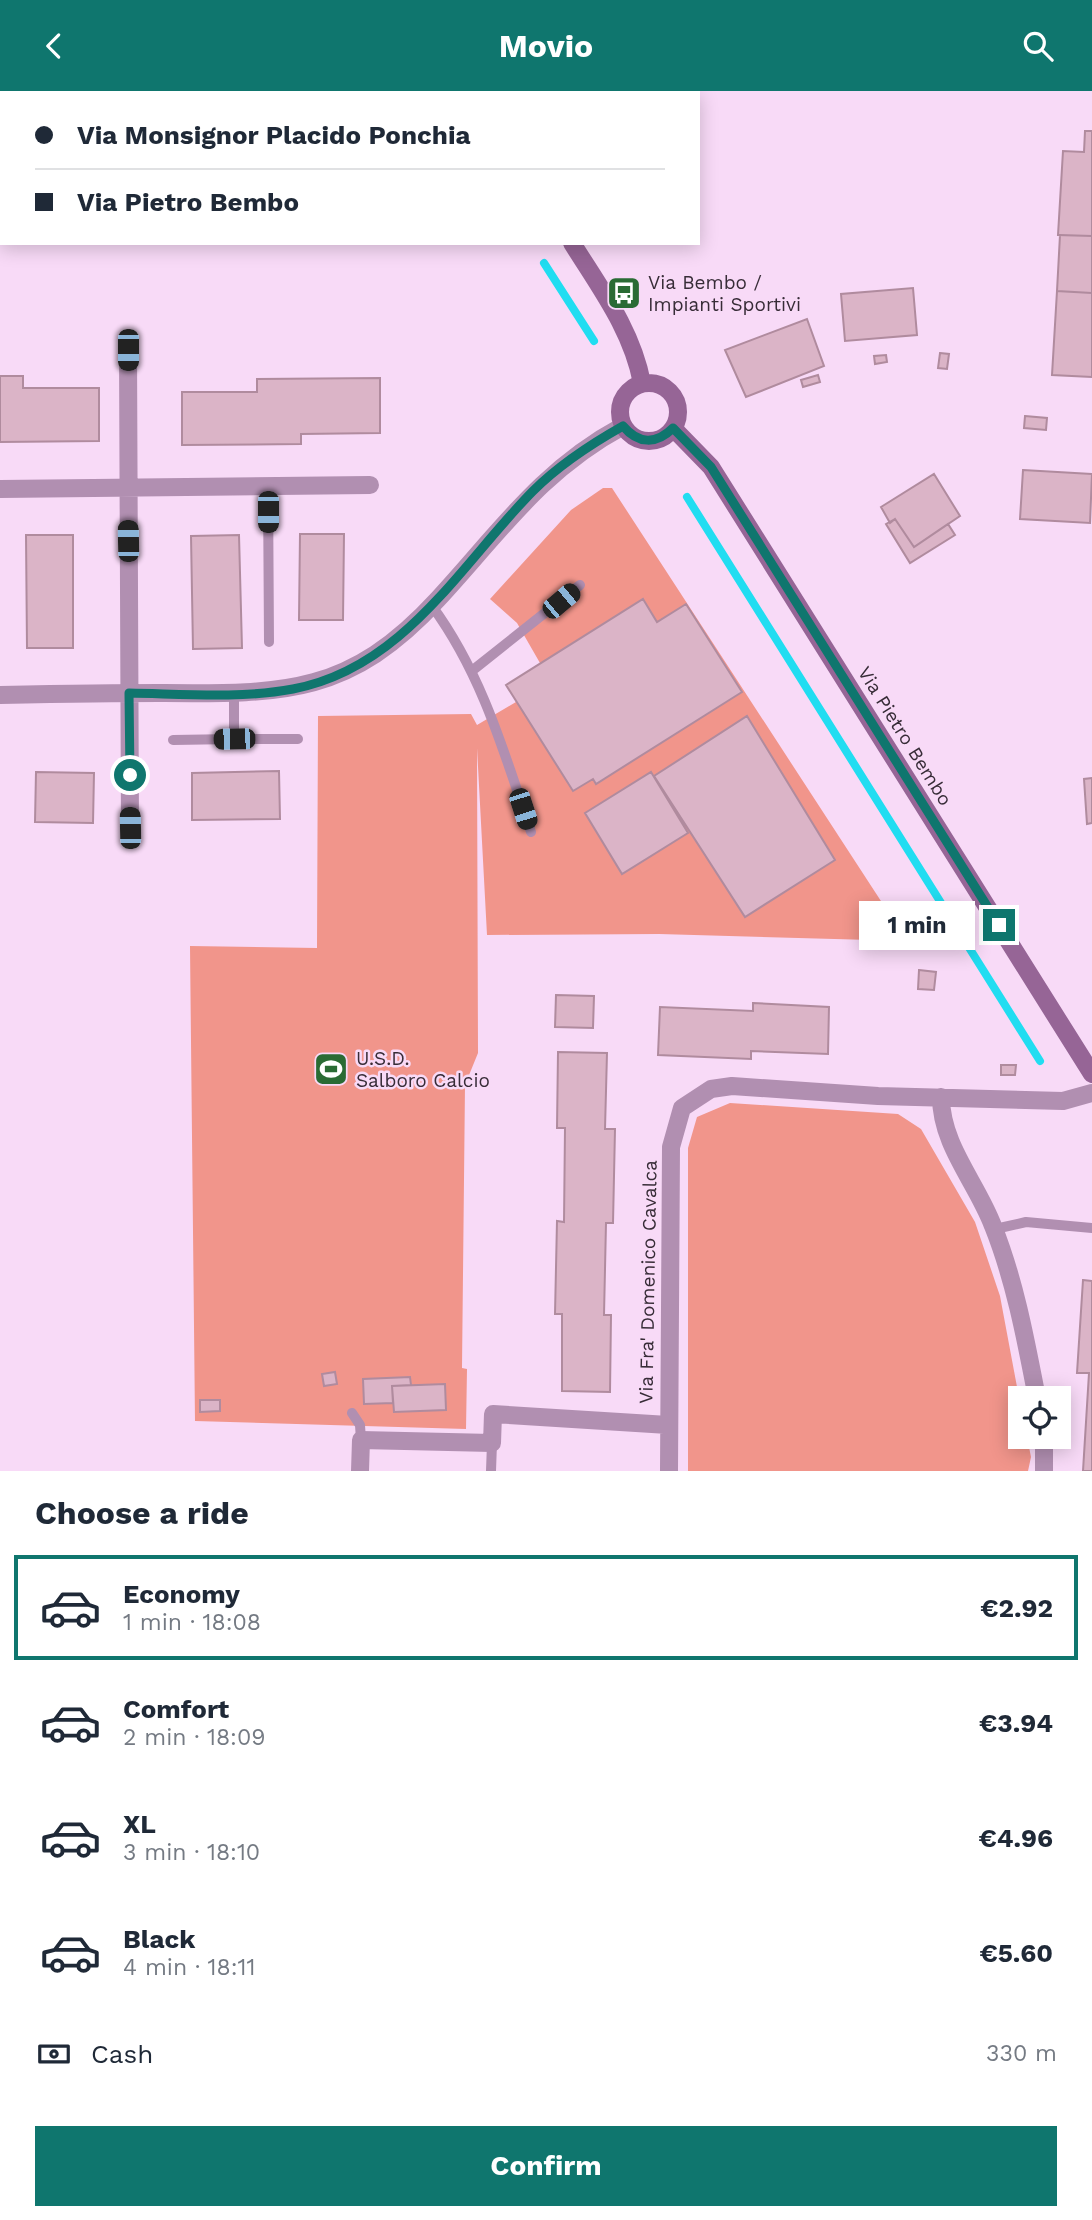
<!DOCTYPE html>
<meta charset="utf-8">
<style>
body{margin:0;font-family:"Work Sans",sans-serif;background:#f6f6f7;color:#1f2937;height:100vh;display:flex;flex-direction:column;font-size:26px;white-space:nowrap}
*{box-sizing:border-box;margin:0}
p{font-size:23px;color:#747a83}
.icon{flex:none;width:38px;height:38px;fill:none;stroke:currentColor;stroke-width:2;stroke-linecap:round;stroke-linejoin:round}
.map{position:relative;height:1380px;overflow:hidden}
.details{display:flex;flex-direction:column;background:#fff;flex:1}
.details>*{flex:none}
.hud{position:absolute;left:0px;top:0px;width:700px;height:154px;box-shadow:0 4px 18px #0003;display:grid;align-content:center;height:154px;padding:0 35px;background:#fff}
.buttons{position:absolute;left:1008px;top:1295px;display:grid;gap:14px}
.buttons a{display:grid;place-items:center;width:63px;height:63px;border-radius:0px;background:#fff;box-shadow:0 4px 18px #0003;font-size:35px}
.end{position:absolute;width:32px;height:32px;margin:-16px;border:9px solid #0f766e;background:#fff;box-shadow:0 0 0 4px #fff}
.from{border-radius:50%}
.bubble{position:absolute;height:49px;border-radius:0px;background:#fff;box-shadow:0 4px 18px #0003;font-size:23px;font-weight:700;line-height:49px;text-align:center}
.car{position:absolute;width:21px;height:42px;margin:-21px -10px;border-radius:9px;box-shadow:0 0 5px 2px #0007;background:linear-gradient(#222 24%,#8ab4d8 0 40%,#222 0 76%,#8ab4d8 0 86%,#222 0)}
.hud b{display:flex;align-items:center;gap:24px;height:66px;font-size:26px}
.hud b+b{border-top:2px solid #e0e1e3}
.hud i{width:18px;height:18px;background:#1f2937}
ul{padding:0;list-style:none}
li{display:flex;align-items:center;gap:21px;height:105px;margin:0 14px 10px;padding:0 21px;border:4px solid transparent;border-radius:0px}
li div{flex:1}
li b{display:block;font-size:26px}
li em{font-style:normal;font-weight:700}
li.active{border-color:#0f766e}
li>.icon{width:63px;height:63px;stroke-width:1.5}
h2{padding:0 35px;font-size:32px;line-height:84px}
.pay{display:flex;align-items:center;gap:18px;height:77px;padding:0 35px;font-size:26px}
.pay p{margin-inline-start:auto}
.action{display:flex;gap:14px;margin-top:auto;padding:14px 35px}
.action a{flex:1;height:80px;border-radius:0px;background:#0f766e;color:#fff;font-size:28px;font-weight:700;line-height:80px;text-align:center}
header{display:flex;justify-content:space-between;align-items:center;height:91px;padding:0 35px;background:#0f766e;color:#fff;font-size:32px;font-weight:700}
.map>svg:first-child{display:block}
</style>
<header><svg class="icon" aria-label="back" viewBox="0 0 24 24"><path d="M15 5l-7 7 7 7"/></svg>Movio<svg class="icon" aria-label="search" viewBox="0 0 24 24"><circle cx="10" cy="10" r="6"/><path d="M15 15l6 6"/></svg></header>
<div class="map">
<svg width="1092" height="1380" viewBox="0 0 1092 1380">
<rect width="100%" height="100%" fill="#f8daf7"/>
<!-- green -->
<path fill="#f1958b" d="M603,397H612L907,850L659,843L487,844L477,657L478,962L465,994L462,1277L467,1278L466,1338L195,1330L190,855L317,857L318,625L471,623L477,634L516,611L507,594L540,572L517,532L490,508L571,419Z
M730,1012L898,1023L921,1038L975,1131L1000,1205L1020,1312V1346H1027L1031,1366L1028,1380H688V1057L697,1026Z"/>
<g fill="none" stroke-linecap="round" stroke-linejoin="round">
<!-- stream -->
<path stroke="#21ddf1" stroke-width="8" d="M438,0L439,2
M544,172L594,250
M687,406L1040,970"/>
</g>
<!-- building -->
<path fill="#dbb4c7" stroke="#b08b9e" stroke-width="2" d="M1085,40H1092V145L1058,144L1063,60L1084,61Z
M1060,144L1092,145V202L1057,200Z
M913,197L917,244L845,250L841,203Z
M1057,200L1092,202V286L1052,284Z
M807,228L824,275L746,306L725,259Z
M940,262L949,263L947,278L938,277Z
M886,264L887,271L875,273L874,265Z
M818,284L820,291L803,296L801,289Z
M0,285H23V297H99V350L0,351Z
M380,287V342L301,343V353L182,354V301H257V288Z
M1025,325L1047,327L1046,339L1024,337Z
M1023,379L1092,383L1090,432L1020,428Z
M934,383L960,425L914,456L895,428L890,432L881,416Z
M895,428L914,456L948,433L955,444L910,472L886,433Z
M300,443H344L343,529H299Z
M26,444H73V557H27Z
M239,444L242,557L193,558L191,445Z
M643,508L657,531L686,513L742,601L596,693L593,688L573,700L506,594Z
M747,625L835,769L745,826L654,685Z
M279,680L280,728L192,729V682Z
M36,681L94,682L93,732L35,731Z
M651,681L688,742L622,783L585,722Z
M1092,687V732L1087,733L1084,688Z
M919,879L936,881L934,899L918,898Z
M556,904L594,905L593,937L555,936Z
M753,912L829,916L828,963L751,960V968L658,964L660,916L753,920Z
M558,961L607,962L605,1038H615L613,1132H606L604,1224H611L610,1301L562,1300V1223H555L557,1130L564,1131L565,1037H557Z
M1001,974H1016L1015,984H1001Z
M1083,1189L1092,1190V1380H1083L1089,1282H1077Z
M335,1281L337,1293L324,1295L322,1283Z
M410,1286L411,1294L392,1295L393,1312L364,1313L363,1288Z
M445,1293L446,1319L394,1321L392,1295Z
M200,1309H220V1320L200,1321Z"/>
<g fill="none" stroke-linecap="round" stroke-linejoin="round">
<!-- service -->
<path stroke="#b18fb1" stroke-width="10" d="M268,395L269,551
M432,515C482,583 504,661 531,741
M473,579L580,494
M234,648H298
M173,649L234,648V603
M995,1138L1026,1131L1092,1137
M352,1322L360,1334L361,1349
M491,1380L492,1352"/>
<!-- minor -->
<path stroke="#b18fb1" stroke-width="18" d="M128,259L130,737
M0,398L370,394
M0,604C53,603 106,602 159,602C283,603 349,605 438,508C499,442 541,379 623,335
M941,1006C941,1054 977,1092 993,1135C1015,1190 1026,1250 1037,1307
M360,1380L361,1349L492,1352L493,1323L668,1334
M669,1380L671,1056L682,1017L711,998L732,995L878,1005L1063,1010L1092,1002
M1044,1380V1346"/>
<!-- secondary -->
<path stroke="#966596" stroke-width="18" d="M477,0L478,2
M572,152C600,197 632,239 642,292
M620 321a29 29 0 1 1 58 0a29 29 0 1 1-58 0Z
M673,337L711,376L1092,983"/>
</g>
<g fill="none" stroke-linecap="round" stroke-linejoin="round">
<!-- route -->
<path stroke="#0f766e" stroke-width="9" d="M130,684L129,602C183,603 240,608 293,598C404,577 460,474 533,400C559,374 591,353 623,335C638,353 656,354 673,337L711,376L999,834"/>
</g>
<!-- icons -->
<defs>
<g id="bus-square" transform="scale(1.75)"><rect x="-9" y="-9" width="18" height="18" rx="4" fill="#2a6b34" stroke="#f8daf7"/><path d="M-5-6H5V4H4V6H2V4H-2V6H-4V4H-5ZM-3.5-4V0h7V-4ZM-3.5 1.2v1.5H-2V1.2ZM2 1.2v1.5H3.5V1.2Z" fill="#fff"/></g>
<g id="stadium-square" transform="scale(1.75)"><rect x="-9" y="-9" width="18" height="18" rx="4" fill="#2a6b34" stroke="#f8daf7"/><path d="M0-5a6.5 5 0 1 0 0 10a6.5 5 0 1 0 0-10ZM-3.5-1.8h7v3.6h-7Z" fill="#fff"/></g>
</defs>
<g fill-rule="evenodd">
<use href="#bus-square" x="624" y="202"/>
<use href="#stadium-square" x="331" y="978"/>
</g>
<g text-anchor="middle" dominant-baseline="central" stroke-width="5" stroke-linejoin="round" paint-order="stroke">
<!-- poi labels -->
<g font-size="19" fill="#372c37" stroke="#f8daf7" text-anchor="start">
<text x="648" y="191">Via Bembo /<tspan x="648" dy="22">Impianti Sportivi</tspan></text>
<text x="356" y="967">U.S.D.<tspan x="356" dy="22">Salboro Calcio</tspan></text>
</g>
<!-- street labels -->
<g font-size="19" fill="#372c37" stroke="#f8daf7">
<text transform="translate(905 645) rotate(58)">Via Pietro Bembo</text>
<text transform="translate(648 1191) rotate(-89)">Via Fra' Domenico Cavalca</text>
</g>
</g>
</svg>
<div class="buttons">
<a><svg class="icon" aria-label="locate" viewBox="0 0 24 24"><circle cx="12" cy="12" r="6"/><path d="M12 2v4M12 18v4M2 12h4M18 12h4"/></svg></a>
</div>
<i class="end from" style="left:130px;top:684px"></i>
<i class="end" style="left:999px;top:834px"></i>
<div class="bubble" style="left:859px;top:810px;width:116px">1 min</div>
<i class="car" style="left:128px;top:259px;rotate:180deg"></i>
<i class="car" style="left:268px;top:421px;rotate:180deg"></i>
<i class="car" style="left:128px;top:450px;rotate:359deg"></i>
<i class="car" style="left:561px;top:510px;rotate:50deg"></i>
<i class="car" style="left:234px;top:648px;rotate:269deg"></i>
<i class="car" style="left:523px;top:718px;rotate:162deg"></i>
<i class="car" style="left:130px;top:737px;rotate:359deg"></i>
<div class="hud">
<b><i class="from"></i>Via Monsignor Placido Ponchia</b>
<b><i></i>Via Pietro Bembo</b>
</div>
</div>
<section class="details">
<h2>Choose a ride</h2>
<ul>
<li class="active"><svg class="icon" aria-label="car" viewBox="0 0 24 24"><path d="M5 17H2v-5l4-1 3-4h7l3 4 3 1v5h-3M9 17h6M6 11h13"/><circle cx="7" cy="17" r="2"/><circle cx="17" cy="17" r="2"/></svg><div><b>Economy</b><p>1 min · 18:08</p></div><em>€2.92</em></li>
<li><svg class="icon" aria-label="car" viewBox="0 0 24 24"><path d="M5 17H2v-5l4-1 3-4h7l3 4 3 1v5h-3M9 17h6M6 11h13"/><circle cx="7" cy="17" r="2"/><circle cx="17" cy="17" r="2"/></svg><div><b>Comfort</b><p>2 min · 18:09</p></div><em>€3.94</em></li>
<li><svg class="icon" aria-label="car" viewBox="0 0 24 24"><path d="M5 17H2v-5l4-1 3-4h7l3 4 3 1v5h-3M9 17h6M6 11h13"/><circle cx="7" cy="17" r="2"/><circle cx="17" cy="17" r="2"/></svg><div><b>XL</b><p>3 min · 18:10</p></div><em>€4.96</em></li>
<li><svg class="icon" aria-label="car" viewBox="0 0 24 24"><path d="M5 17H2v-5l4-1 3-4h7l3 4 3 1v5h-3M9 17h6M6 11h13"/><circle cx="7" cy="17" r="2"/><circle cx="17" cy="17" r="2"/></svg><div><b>Black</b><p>4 min · 18:11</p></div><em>€5.60</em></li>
</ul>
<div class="pay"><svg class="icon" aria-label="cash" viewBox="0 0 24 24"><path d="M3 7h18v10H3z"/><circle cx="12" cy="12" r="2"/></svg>Cash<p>330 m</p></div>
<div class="action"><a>Confirm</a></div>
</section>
